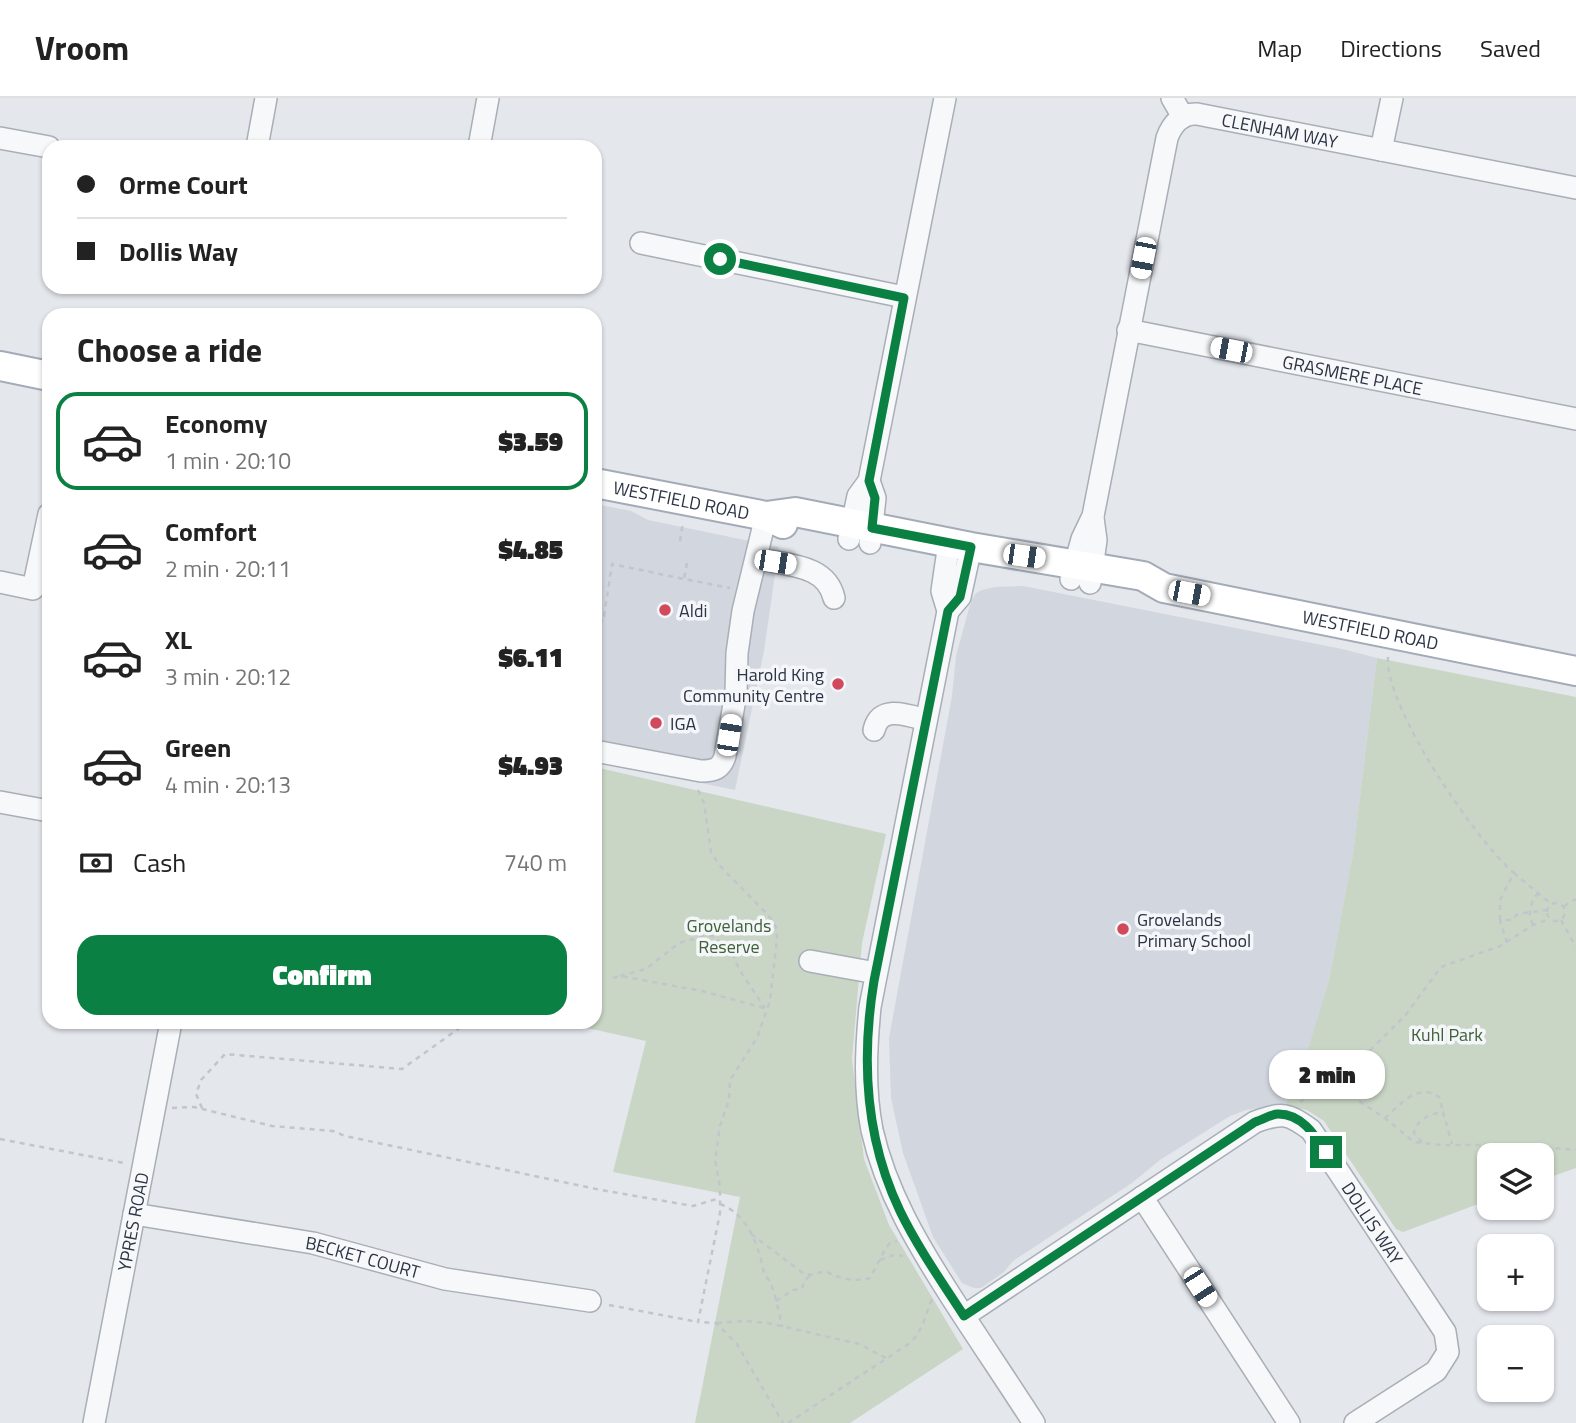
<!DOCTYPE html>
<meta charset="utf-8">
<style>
body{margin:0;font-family:"Titillium Web",sans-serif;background:#f6f6f6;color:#222;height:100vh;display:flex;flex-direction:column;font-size:26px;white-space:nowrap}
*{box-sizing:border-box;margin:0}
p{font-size:23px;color:#767676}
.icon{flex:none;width:38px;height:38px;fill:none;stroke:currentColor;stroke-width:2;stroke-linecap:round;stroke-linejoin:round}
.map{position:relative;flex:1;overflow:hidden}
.sheet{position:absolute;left:42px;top:210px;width:560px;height:721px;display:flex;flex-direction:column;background:#fff;border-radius:21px;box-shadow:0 2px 5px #0004}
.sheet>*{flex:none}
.guide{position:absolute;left:42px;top:42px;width:560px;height:154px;border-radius:21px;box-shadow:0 2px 5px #0004;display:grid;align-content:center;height:154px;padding:0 35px;background:#fff}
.tools{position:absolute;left:1477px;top:1045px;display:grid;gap:14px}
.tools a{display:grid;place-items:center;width:77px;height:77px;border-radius:14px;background:#fff;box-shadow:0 2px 5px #0004;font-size:35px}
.end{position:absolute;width:32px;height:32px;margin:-16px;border:9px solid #0b8043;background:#fff;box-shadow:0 0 0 4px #fff}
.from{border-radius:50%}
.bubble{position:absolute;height:49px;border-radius:21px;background:#fff;box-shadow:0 2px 5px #0004;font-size:23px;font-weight:800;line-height:49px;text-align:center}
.car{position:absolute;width:21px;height:42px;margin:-21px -10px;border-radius:9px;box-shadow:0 0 5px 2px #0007;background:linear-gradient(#fff 24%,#345 0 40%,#fff 0 76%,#345 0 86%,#fff 0)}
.guide b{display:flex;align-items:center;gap:24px;height:66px;font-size:26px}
.guide b+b{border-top:2px solid #e0e0e0}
.guide i{width:18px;height:18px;background:#222}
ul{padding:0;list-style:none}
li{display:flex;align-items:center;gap:21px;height:98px;margin:0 14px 10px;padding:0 21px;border:4px solid transparent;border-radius:21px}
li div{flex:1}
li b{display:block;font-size:26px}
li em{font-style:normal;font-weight:800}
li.selected{border-color:#0b8043}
li>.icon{width:63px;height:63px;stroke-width:1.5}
h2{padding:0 35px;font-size:32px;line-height:84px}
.pay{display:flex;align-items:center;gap:18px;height:77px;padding:0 35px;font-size:26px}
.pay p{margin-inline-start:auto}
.action{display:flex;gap:14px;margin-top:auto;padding:14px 35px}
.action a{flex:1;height:80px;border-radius:21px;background:#0b8043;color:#fff;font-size:28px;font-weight:800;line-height:80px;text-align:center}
header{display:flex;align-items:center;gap:42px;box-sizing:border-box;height:98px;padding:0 35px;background:#fff;border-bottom:2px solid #e0e0e0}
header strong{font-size:33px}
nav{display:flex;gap:38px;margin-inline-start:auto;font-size:24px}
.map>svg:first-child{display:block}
</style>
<header>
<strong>Vroom</strong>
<nav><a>Map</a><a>Directions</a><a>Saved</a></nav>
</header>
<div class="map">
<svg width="1576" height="1325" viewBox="0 0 1576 1325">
<rect width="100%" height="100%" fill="#e4e7ec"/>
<!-- built -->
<path fill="#d2d6de" d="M595,406L631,413L648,422L779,449L764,553L735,692L595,663Z
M1023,488L1342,551L1377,560L1353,756L1329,882L1309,953L1293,996L1284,1007L1246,1012L1230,1018L1160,1062L1132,1085L1013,1163L1004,1174L981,1190H974L962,1185L933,1139L903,1055L891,1000L889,940L952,598L956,558L971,503L976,495L982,492L995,489Z"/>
<!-- green -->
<path fill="#c9d6c5" d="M1377,560L1576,599V1070L1542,1082V1057H1489V1102L1403,1134L1396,1131L1324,1023L1307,1012L1284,1007L1293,996L1298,985L1329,882L1353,756Z
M595,669L886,736L862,845L852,961L864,1061L889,1127L963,1251L850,1325H695L740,1099L613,1074L646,943L560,924H595Z"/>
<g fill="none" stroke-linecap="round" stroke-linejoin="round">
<!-- minor casing -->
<g stroke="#a9aeb7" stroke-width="24">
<g id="minor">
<path d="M1172,0L1183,19"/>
<path d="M0,40L49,49"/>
<path d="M257,49L266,0"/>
<path d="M479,49L488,0"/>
<path d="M1381,52L1392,0"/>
<path d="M641,145L904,199"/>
<path id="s1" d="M1128,232L1576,321"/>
<path d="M869,383L875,400L870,445"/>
<path d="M849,441L858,398L869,383L945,0"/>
<path d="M949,445L942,493L948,513L870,909C866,950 864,991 872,1032C886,1094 918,1147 952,1200C979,1242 1007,1283 1034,1325"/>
<path d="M757,460C785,468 826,465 834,500"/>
<path id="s2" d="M1071,481L1082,441L1093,418L1167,40C1172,26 1182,15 1197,16L1576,90"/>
<path d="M0,484L33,491L49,416"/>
<path d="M1090,485L1096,442L1093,420"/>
<path d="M948,513L960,499L971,449"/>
<path d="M874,632C880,606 908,617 926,622"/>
<path d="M595,653L701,673C714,673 721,671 725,658L736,595L737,555L743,513L766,418"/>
<path d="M0,704L49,713"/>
<path d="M810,863L876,875"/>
<path d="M1142,1099L1289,1325"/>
<path id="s3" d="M134,1116L313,1145L445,1181L590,1203"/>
<path id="s4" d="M964,1218L1255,1024C1282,1014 1288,1015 1311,1032L1445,1234L1448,1254L1436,1273L1355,1325"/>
<path id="s5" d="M94,1325L171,924"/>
</g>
</g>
<!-- major casing -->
<g stroke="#a3abb8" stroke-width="32">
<g id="major">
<path d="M0,268L49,278"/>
<path id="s6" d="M595,385L766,418L783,426"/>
<path id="s7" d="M766,418L795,414L971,449L1143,478L1164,490L1576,573"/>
</g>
</g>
<!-- path -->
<path stroke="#c2c5cb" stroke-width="2.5" stroke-dasharray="5 5" stroke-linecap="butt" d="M680,443L683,424
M687,465L684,481L730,490
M595,531H600L602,518H604L612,466L684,481
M1388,559C1384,608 1476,743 1514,775
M698,692L704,705L711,754L720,768L768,817L776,829L777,841L770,903L757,940L730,982L729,1002L720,1028L715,1063L720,1089V1115L698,1224L716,1225L737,1246L783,1325
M1547 814a9 9 0 1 1 18 0a9 9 0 1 1-18 0Z
M1564,808L1576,801
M1500,822V802L1514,775L1551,806
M1561,822L1576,849
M1533,827C1527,815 1530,805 1538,795
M1507,845L1500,822H1513L1516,817C1526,814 1536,814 1546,812
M620,878L646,871L679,845L708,837L715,839L733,858L740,873L765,910
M613,880L620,878L702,893L764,910
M1332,985L1359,963L1404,919L1441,869L1500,848L1533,827L1549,821
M1300,1004L1332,985L1386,1021L1414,1044L1441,1047H1520L1576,1052
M172,1010L194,1009L272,1028L333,1033L345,1038L601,1092L693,1108L720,1100
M202,1010L196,996L201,982L225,956L402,971L468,924
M1385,1020C1399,1008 1417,984 1439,999L1443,1014
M0,1041L124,1065
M1422,1044L1414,1035C1417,1021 1430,1016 1443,1014L1452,1046
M720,1106C747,1116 758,1146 763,1171C764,1177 769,1181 771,1186C776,1199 779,1215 782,1229
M751,1136L803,1175L811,1177L825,1173C840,1181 854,1184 870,1180L886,1150L890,1145L897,1143
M880,1162L894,1157L903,1158
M776,1203L793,1192L802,1191L804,1183L811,1177
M609,1207L698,1224
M717,1225L745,1223L768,1225L859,1246L886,1260
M788,1325L910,1245C923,1232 925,1218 932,1201"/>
<!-- minor -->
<use href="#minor" stroke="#f7f8fa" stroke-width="21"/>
<!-- major -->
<use href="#major" stroke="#fff" stroke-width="28"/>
</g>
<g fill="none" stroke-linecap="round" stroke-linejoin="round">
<!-- route -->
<path stroke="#0b8043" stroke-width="9" d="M720,161L904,200L869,383L875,400L872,430L971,449L960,499L948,513L874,883C861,962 865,1040 900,1113C918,1150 942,1184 964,1218L1255,1024C1262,1022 1270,1017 1277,1016C1301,1015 1315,1037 1326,1054"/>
</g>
<!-- markers -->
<g fill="#d1495b" stroke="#f4f6f9" stroke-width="2.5">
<circle cx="665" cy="512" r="7"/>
<circle cx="838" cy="586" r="7"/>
<circle cx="656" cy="625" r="7"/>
<circle cx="1123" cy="831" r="7"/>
</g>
<g text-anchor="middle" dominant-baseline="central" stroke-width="7" stroke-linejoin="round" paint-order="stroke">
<!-- street labels -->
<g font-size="18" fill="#2b3445" stroke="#f4f6f9">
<text stroke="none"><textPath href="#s2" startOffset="578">CLENHAM WAY</textPath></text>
<text stroke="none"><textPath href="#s1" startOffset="229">GRASMERE PLACE</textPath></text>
<text stroke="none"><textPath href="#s6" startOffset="88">WESTFIELD ROAD</textPath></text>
<text stroke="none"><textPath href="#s7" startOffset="618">WESTFIELD ROAD</textPath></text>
<text stroke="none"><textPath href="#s5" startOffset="205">YPRES ROAD</textPath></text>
<text stroke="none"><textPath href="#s4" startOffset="522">DOLLIS WAY</textPath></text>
<text stroke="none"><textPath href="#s3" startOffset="233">BECKET COURT</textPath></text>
</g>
<!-- poi labels -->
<g font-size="18" fill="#2b3445" stroke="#f4f6f9" text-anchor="start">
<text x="679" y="512">Aldi</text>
<text x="824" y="576" text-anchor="end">Harold King<tspan x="824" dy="21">Community Centre</tspan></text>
<text x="670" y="625">IGA</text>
<text x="1137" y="821">Grovelands<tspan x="1137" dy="21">Primary School</tspan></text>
</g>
<!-- park labels -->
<g font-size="18" fill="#3f6138" stroke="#f4f6f9">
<text x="729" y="827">Grovelands<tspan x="729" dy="21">Reserve</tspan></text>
<text x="1447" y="936">Kuhl Park</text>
</g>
</g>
</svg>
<div class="tools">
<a><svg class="icon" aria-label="layers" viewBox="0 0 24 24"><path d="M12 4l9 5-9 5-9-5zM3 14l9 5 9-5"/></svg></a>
<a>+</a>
<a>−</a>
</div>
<i class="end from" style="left:720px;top:161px"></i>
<i class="end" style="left:1326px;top:1054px"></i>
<div class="bubble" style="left:1269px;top:952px;width:116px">2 min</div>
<i class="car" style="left:1143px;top:160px;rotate:191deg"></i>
<i class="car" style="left:1231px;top:252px;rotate:281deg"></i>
<i class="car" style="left:1024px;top:458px;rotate:98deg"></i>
<i class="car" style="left:775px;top:464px;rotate:99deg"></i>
<i class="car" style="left:1189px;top:495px;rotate:101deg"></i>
<i class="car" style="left:729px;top:637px;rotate:9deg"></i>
<i class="car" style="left:1200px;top:1189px;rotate:147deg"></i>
<div class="guide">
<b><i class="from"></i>Orme Court</b>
<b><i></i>Dollis Way</b>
</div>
<section class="sheet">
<h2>Choose a ride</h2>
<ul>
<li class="selected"><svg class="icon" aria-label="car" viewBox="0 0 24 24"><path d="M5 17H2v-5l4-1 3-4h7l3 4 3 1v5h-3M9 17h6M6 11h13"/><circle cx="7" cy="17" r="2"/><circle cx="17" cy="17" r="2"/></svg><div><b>Economy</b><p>1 min · 20:10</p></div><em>$3.59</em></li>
<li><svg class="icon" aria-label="car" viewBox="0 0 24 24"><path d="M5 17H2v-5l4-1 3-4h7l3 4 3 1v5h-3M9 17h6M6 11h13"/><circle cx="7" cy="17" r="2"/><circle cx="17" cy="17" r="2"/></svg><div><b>Comfort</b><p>2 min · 20:11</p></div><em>$4.85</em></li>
<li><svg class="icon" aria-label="car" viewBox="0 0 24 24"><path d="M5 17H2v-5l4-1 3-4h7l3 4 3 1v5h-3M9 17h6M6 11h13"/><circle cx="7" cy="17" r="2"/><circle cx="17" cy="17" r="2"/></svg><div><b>XL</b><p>3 min · 20:12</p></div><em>$6.11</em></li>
<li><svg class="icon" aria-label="car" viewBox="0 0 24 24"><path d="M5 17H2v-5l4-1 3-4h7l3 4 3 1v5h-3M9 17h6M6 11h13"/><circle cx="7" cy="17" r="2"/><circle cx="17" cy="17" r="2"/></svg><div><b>Green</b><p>4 min · 20:13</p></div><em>$4.93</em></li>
</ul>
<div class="pay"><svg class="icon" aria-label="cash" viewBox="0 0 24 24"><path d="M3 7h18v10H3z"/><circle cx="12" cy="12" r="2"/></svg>Cash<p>740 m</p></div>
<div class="action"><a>Confirm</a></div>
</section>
</div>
